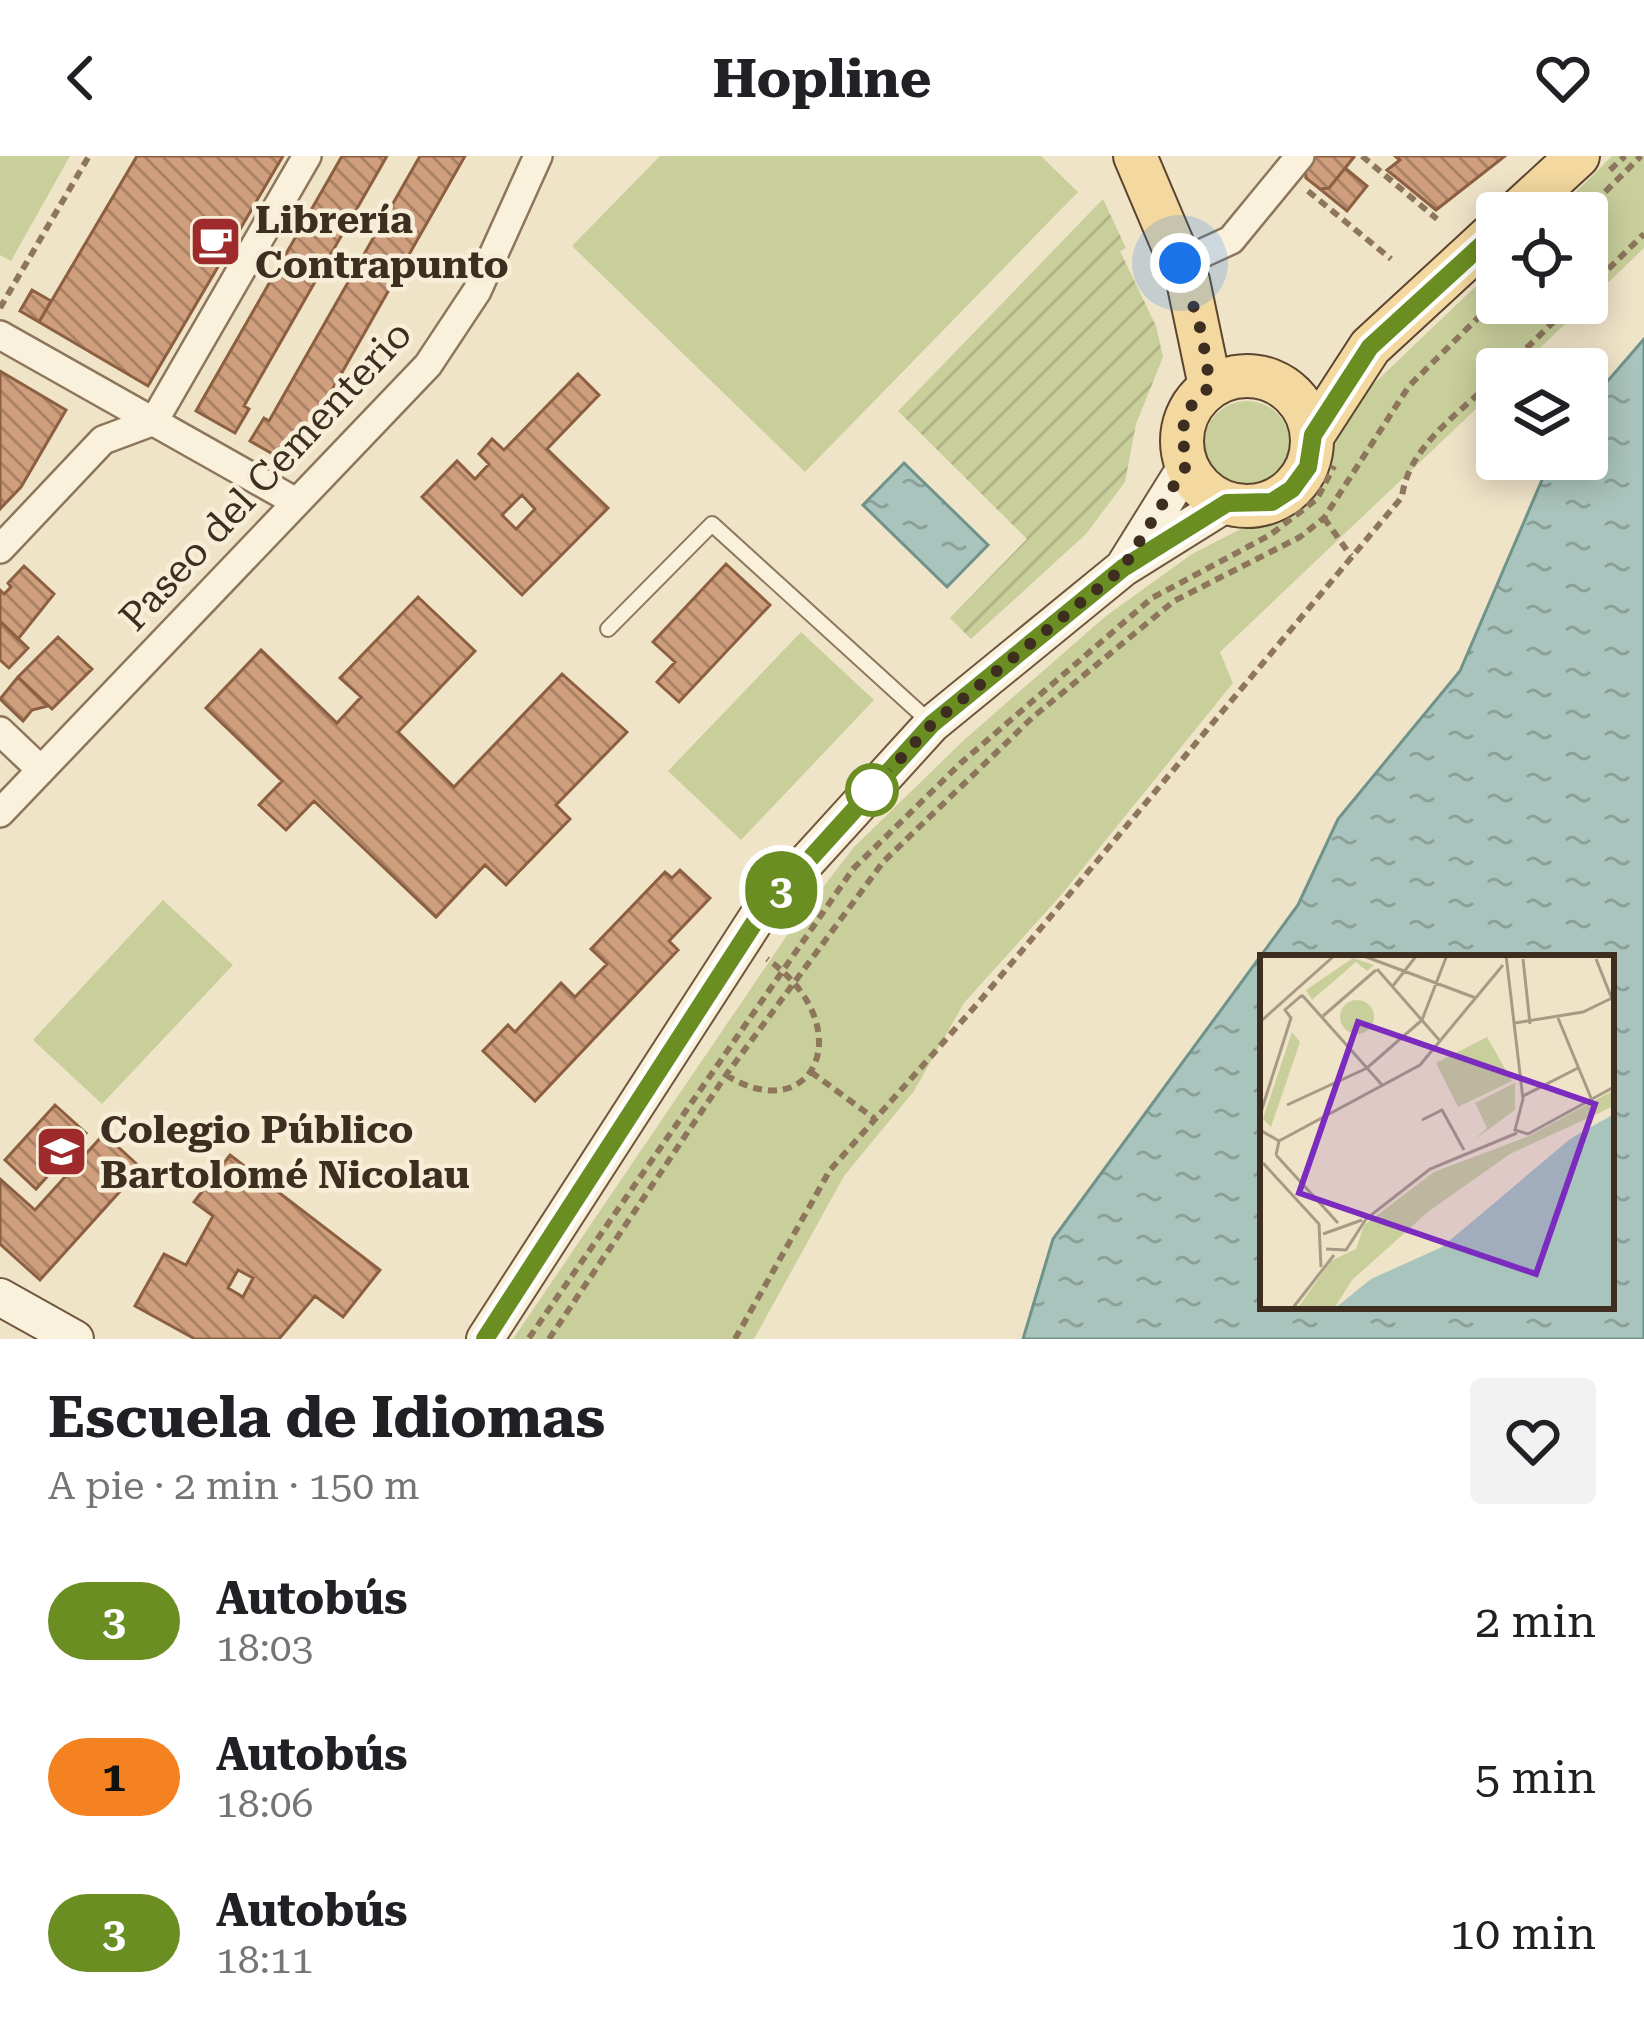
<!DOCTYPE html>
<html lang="es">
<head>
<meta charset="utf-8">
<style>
	body { margin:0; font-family:"Roboto Serif",serif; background:#f2f2f2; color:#202124; height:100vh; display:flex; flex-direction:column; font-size:45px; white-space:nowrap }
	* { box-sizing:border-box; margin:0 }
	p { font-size:39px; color:#757577 }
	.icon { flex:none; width:66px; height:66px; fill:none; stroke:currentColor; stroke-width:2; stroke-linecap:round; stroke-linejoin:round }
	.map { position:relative; height:1183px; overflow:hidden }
	.sheet { display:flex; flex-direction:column; background:#fff; flex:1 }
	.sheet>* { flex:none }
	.badge { padding:0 24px; border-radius:39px; font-size:42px; line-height:78px }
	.controls { position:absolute; left:1476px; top:36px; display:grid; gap:24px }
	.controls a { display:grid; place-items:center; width:132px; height:132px; border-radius:12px; background:#fff; box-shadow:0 6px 30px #0003; font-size:60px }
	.you { position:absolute; width:60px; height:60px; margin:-30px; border:9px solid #fff; border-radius:50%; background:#1a73e8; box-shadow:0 0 0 18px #1a73e833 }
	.map>.badge { position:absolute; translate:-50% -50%; box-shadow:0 0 0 6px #fff }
	.round { display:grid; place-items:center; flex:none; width:126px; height:126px; border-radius:12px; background:#f2f2f2 }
	.head { display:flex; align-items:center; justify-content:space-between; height:204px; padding:0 48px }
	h1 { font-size:57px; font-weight:700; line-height:90px }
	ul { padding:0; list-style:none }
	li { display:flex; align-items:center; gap:36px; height:156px; padding:0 48px }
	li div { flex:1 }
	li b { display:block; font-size:45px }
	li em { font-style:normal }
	li .badge { min-width:132px; font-weight:700; text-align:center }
	header { display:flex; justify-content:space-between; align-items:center; height:156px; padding:0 48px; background:#fff; font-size:54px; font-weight:700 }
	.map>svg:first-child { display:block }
	.green { fill:#c9cf9b }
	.garden { fill:url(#garden-furrows) }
	.water { fill:url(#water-ripples); stroke:#6f938a; stroke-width:3; fill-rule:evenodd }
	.building { fill:url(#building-back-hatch); stroke:#8d5f41; stroke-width:3; fill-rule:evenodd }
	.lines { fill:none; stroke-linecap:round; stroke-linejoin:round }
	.lane-casing { stroke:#8d765c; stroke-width:18 }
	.street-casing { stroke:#8d765c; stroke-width:32 }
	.secondary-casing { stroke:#6f573f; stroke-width:40 }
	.primary-casing { stroke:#5b4430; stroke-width:46 }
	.path { stroke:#8d765c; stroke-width:6; stroke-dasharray:9 6; stroke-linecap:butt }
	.lane { stroke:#faf1dc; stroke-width:14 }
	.street { stroke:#faf1dc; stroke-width:27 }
	.secondary { stroke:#faf1dc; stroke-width:36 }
	.primary { stroke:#f3d9a0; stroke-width:42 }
	.line-casing { stroke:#fff; stroke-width:27 }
	.line { stroke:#6b8e23; stroke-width:18 }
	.walk { stroke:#3d2e20; stroke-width:12; stroke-dasharray:0 21.6 }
	.stop-dot { fill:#fff; stroke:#6b8e23; stroke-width:6 }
	.labels { text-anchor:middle; stroke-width:9; stroke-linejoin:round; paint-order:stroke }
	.poi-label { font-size:39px; font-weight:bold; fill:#3d2e20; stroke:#f7eed8; text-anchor:start }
	.street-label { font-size:39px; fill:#3d2e20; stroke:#f7eed8 }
	.inset-road { fill:none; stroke:#a89b85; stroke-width:3 }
	.view { fill:#7b2cbf; fill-opacity:0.15; stroke:#7b2cbf; stroke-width:6 }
	.inset-edge { fill:none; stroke:#3d2e20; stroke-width:6 }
</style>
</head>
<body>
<header><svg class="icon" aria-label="back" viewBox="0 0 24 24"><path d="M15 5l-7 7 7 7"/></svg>Hopline<svg class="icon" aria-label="heart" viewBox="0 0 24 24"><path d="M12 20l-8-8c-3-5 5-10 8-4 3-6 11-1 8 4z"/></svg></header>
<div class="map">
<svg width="1644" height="1183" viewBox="0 0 1644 1183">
	<defs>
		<pattern id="garden-furrows" width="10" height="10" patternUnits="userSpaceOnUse" patternTransform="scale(3)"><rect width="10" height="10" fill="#c9cf9b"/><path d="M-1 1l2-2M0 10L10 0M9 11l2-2" fill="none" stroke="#aeb285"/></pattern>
		<pattern id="water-ripples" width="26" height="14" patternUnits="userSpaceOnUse" patternTransform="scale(3)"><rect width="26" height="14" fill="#a9c4bc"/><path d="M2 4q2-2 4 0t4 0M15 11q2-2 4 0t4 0" fill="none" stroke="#8ba098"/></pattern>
		<pattern id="building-back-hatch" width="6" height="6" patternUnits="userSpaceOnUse" patternTransform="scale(3)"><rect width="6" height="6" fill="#cf9f7d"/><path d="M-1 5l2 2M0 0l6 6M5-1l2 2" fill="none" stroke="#a98266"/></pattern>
	</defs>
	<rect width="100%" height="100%" fill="#f0e4c8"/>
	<path class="green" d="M0,0h70l-59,105 -11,-6z
		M660,0h381l37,36 -273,280 -233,-226z
		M1612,0h32v92l-57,55v-90h-32z
		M1497,110v37h90l-69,66h-21v20l-277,263 13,31 -171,211 -98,109 -50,88 -70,85 -90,163h-241l281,-414 60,-78 110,-107 142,-124 86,-62 111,-57 32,-65 27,-37z
		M1204 288a43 43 0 1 1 86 0a43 43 0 1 1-86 0Z
		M801,476l73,68 -133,140 -73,-69z
		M163,744l70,65 -131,139 -69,-64z"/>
	<path class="garden" d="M1103,43l23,49 -6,3 36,75 7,31 -27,67 -11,58 -39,52 -115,105 -21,-21 77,-79 -129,-128z"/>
	<path class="water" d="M1644,183v1000h-621l30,-100 245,-334 40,-86 122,-148 91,-212h36v-54zM1611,802v348h-348v-348z
		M904,307l84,82 -41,42 -84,-82z"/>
	<path class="building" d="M137,0h146l-135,230 -109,-64z
		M342,0h45l-143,250 5,3 -14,24 -39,-22z
		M420,0h45l-175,308 -40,-23 14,-23 5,3z
		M1310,0h43l1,1 -25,31 -9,1 -14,-11 -2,-15z
		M1395,0h110l-69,54 -49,-40 13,-10z
		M1345,12l22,18 -20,25 -27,-22 9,-1z
		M32,134l19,11 -12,21 -19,-11z
		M0,215l66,39 -45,77 -21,22z
		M578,218l21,21 -52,54 61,59 -86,87 -100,-98 35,-36 18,18 14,-15 -10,-10 13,-15 12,11zM522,339l13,14 -19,20 -14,-14z
		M726,408l44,41 -91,97 -22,-20 18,-20 -22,-20z
		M24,410l30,28 -36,45 -18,-18v-31l4,4 7,-7 -3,-4z
		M418,441l57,54 -77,81 56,55 108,-113 65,58 -71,73 14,14 -64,66 -21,-20 -49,52 -122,-116 -28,29 -27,-25 23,-24 -76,-73 55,-58 76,73 24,-26 -21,-19z
		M0,465l28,27 -19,20 -9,-8z
		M58,481l34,32 -40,40 -34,-32z
		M18,521l30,29 -16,4 -9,11 -23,-22z
		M680,714l30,28 -41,43 9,9 -143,151 -52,-50 25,-26 7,7 46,-49 14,14 32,-33 -16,-15 74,-77 7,6z
		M55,949l31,28 -50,56 -31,-29z
		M104,978l37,34 -101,112 -40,-36v-65l35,31z
		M230,999l150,115 -37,47 -28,-21 -36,43h-84l-60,-33 29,-52 22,11 27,-49 -19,-14zM238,1114l15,8 -10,19 -15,-9z"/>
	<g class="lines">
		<defs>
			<path id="lane" d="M608,473l104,-105 220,200"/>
			<path id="street" d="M1181,107l50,-23 69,-84
				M0,179l296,167
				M0,393l103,-109 51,-19 153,-265
				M0,575l41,39
				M0,657l428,-448 49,-74 61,-135"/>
			<path id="secondary" d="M1125,409l61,-98
				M0,1141l75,42
				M485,1183l275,-426 172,-189 191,-156 104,-65"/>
			<path id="primary" d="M1135,0l53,125 22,105
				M1516,57l62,-57
				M1182 285a65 65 0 1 1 130 0a65 65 0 1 1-130 0Z
				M1313,279l57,-88 127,-117"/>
		</defs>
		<use href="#lane" class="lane-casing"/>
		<use href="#street" class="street-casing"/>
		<use href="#secondary" class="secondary-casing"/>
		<use href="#primary" class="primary-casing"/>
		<path class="path" d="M1362,0l75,63
			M1610,14l15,-14
			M1308,35l83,68
			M1584,57l57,-57
			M1587,134l57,-56
			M0,152l89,-152
			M1505,213l68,-66
			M1324,362l27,38
			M811,916l64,47
			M726,919c88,55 136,-49 41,-116
			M529,1182l324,-469 109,-107 190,-164 118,-63 47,-36 17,-33
			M549,1183l177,-264 157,-213 150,-145 141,-116 126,-64 24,-19 85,-132 88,-87
			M735,1183l95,-169 149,-168 423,-505c6,-51 60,-86 95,-120"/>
		<use href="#lane" class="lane"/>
		<use href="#street" class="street"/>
		<use href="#secondary" class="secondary"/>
		<use href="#primary" class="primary"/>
	</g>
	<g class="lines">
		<defs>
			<path id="line" d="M485,1183l275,-425 172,-190 191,-156 104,-65 45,-1 20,-13 16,-22 5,-32 57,-88 127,-116"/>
		</defs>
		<use href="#line" class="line-casing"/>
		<use href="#line" class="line"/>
		<path class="walk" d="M872,634l60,-66 191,-156 63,-102 -4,-36 9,-24 19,-20 -8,-52 -22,-71"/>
	</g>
	<defs>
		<symbol id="cafe-square" viewBox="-11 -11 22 22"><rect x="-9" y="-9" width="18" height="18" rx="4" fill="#9e2a2b" stroke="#f7eed8"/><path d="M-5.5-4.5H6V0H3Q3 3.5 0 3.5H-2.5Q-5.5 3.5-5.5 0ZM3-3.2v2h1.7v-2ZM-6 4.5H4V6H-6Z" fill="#fff"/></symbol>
		<symbol id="school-square" viewBox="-11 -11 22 22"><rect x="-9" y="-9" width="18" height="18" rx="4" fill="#9e2a2b" stroke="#f7eed8"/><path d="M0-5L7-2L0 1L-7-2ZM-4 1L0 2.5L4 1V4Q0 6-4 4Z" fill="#fff"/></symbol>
	</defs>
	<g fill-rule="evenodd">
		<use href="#cafe-square" x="186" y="56" width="59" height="59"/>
		<use href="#school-square" x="32" y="966" width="59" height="59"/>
	</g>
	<circle class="stop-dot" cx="872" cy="634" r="24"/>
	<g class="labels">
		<g class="poi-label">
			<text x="255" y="77">Librería<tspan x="255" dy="45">Contrapunto</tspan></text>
			<text x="100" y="987">Colegio Público<tspan x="100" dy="45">Bartolomé Nicolau</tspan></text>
		</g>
		<g class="street-label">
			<text transform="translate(265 319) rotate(-47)" y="14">Paseo del Cementerio</text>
		</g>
	</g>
	<g transform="translate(1260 799)">
		<rect width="354" height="354" fill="#f0e4c8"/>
		<path d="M80 62a17 17 0 1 1 34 0a17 17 0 1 1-34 0ZM227,82l25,44 -54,26 -22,-44zM354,135v16l-104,48 -81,57 -77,69 -18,29h-37l34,-48 25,-12 8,-24 70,-53 95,-36z" fill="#c9cf9b"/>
		<path d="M93,3l21,7 -7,6 -11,-9 -44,38 -6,-10zM32,77l8,10 -29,85 -8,-8zM255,128v27l-41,30 13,-12 -12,-25z" fill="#c9cf9b"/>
		<path d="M354,159v195h-280l37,-30 71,-32 128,-108z" fill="#a9c4bc"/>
		<path class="inset-road" d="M101,0l115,43M246,0l17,144 -8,31 13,4 86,-47M263,4l7,65M336,4l16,40M117,14l64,73M132,32l25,-32M42,40l81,91M63,61l53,-46M298,63l33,80M0,67l75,-67M255,68l68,-11 31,-15M263,141l55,-28M27,150l80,-37 55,-48 25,-65M0,160l31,-97 -6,-8 17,-15M162,165l20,-10 22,40M0,175l19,11 -3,14M19,186l141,-76 83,-100M16,200l62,68M3,208l56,61 2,43M63,279l39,-14M66,294l20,1 20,-31 64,-50 87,-36M32,354l42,-54"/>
		<path class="view" d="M98,67l237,82 -59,170 -237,-81z"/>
		<rect width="354" height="354" class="inset-edge"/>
	</g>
</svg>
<div class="controls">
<a><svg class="icon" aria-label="locate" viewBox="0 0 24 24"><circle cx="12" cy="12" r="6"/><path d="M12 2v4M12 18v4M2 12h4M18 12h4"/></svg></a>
<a><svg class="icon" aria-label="layers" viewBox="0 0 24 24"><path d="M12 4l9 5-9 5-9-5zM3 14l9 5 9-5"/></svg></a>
</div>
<div class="you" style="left:1180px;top:107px"></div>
<b class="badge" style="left:781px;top:734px;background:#6b8e23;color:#fff">3</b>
</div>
<section class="sheet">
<div class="head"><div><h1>Escuela de Idiomas</h1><p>A pie · 2 min · 150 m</p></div><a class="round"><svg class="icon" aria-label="heart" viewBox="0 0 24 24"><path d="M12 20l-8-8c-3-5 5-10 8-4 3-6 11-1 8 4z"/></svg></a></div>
<ul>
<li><span class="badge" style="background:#6b8e23;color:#fff">3</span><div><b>Autobús</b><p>18:03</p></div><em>2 min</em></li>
<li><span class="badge" style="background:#f58220;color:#111">1</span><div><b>Autobús</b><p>18:06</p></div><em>5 min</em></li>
<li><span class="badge" style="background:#6b8e23;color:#fff">3</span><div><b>Autobús</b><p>18:11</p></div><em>10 min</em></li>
</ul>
</section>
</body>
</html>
